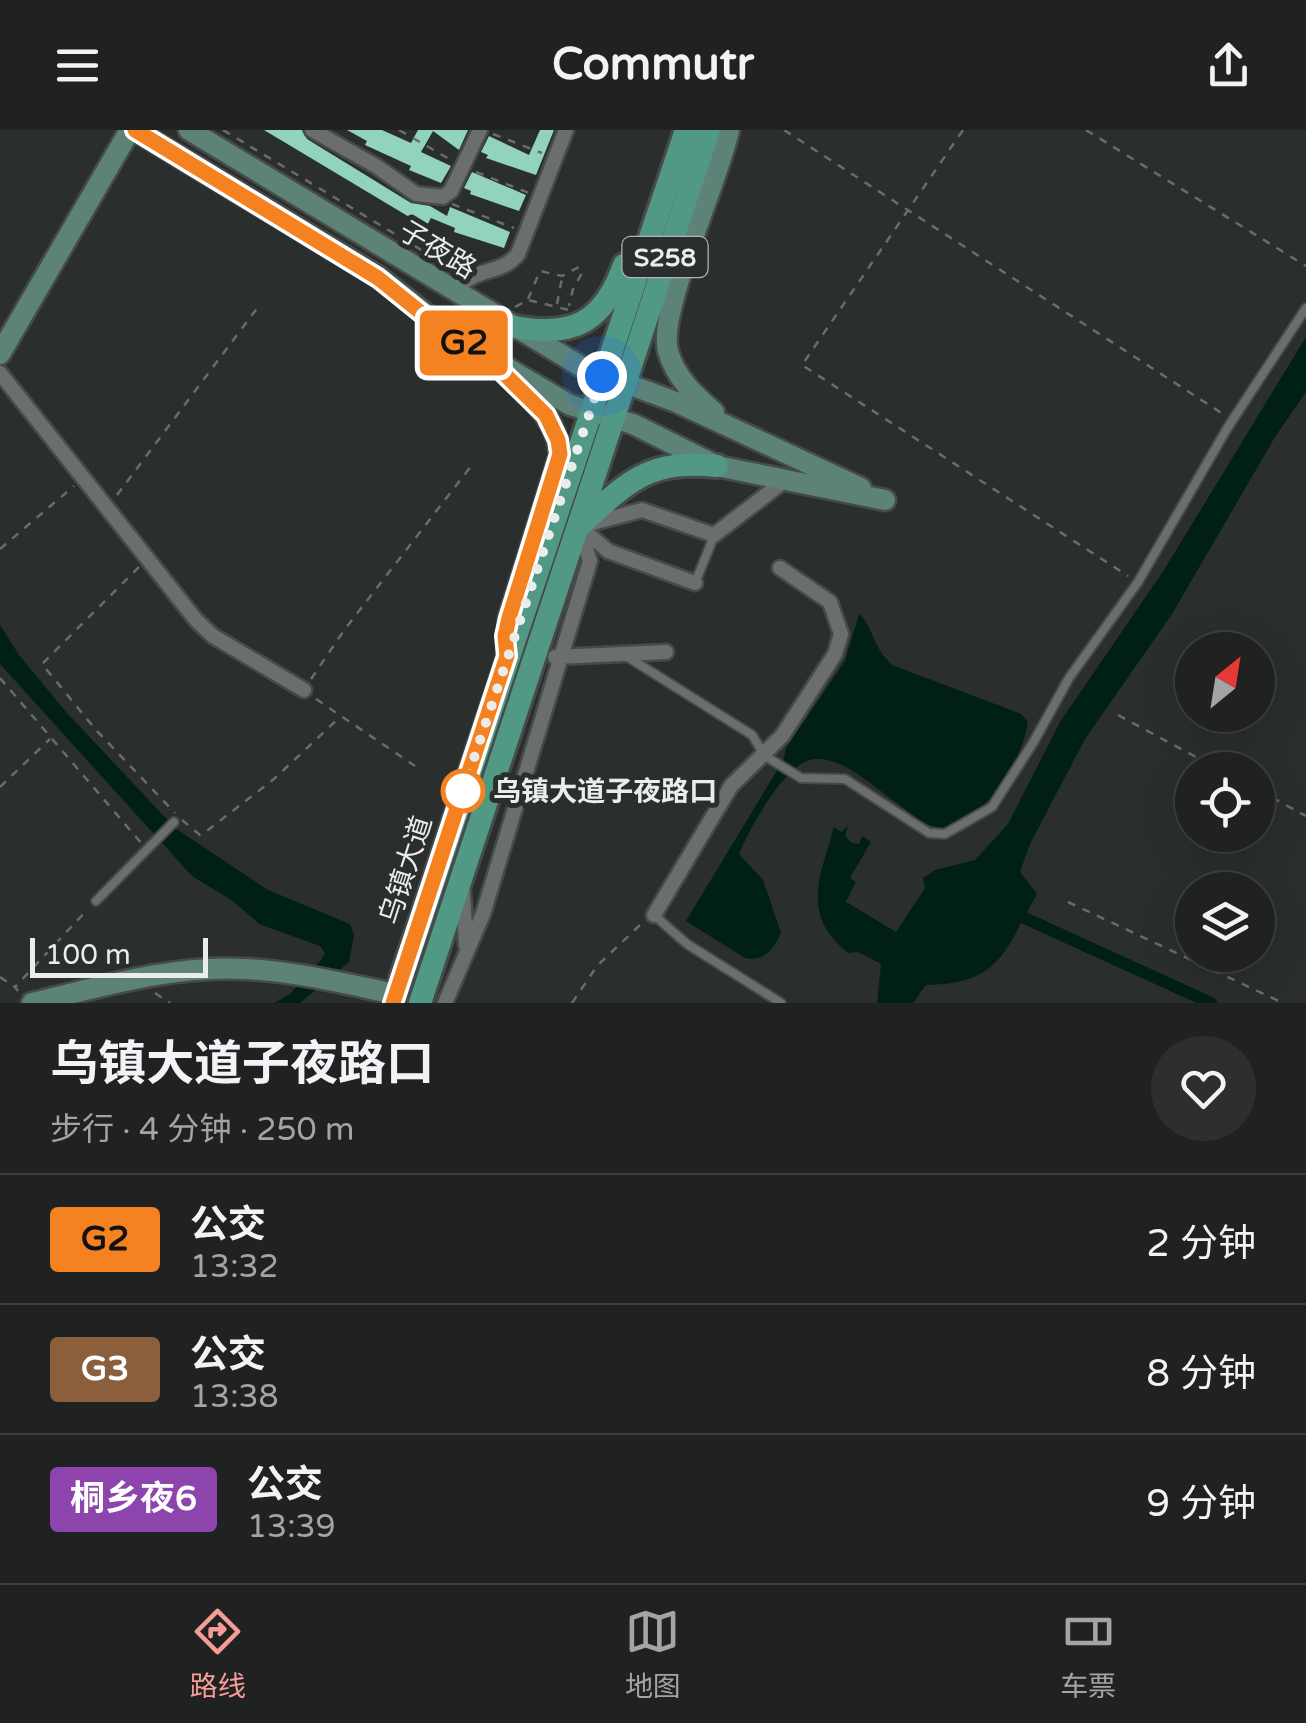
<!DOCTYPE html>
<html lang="zh">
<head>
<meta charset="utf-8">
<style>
	body { margin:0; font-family:"Varela Round","Noto Sans SC",sans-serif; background:#2d2f2e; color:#f1f3f6; height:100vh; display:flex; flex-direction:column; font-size:38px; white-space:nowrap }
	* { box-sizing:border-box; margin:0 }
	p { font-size:32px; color:#a2a4a5 }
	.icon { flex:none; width:55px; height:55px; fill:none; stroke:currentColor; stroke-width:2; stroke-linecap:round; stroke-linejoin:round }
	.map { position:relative; height:873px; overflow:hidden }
	.side { display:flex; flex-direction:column; background:#202221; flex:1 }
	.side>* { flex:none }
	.badge { padding:0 20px; border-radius:8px; font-size:35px; line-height:65px }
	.needle { width:65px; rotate:30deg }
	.controls { position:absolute; left:1175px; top:502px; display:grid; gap:20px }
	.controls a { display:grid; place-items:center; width:100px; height:100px; border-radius:50%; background:#202221; box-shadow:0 10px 40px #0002,0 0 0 2px #3d3f3f; font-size:50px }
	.scale { position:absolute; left:30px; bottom:25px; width:178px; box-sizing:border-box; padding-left:10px; border:5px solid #ebedec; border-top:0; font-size:28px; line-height:35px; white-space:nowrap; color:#ebedec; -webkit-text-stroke:8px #2a2e2c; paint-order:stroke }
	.you { position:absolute; width:50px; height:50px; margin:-25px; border:8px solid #fff; border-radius:50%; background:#1a73e8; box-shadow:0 0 0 15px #1a73e833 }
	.map>.badge { position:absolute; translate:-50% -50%; box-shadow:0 0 0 5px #fff }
	.round { display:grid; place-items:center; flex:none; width:105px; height:105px; border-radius:52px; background:#2d2f2e }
	.summary { display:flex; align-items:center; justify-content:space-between; height:170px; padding:0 50px }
	h1 { font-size:48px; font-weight:700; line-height:75px }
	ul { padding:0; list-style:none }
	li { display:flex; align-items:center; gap:30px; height:130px; padding:0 50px; border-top:2px solid #3d3f3f }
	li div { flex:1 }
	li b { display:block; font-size:38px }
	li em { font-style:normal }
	li .badge { min-width:110px; font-weight:700; text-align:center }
	header { display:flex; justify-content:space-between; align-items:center; height:130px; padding:0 50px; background:#202221; font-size:45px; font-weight:700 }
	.dock { display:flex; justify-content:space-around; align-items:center; height:140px; border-top:2px solid #3d3f3f; background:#202221; font-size:28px; color:#a2a4a5 }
	.dock a { display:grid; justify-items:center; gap:5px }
	.dock .selected { color:#f59b98 }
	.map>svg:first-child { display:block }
	.water { fill:#001f17 }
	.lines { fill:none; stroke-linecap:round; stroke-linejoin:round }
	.canal { stroke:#001f17; stroke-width:12 }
	.building { fill:#92d3bd }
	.lane-casing { stroke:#464a49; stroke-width:12 }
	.street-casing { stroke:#464a49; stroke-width:19 }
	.secondary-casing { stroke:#464a49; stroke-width:25 }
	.primary-casing { stroke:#464a49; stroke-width:28 }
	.path { stroke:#696c6a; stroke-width:2.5; stroke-dasharray:8 8; stroke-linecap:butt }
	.lane { stroke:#6a6e6d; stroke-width:8 }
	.street { stroke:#6a6e6d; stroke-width:14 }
	.secondary { stroke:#5d8379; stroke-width:20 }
	.primary { stroke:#519885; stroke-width:22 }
	.line-casing { stroke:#fff; stroke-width:22 }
	.line { stroke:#f58220; stroke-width:15 }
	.walk { stroke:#ebedec; stroke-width:10; stroke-dasharray:0 18 }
	.stop-dot { fill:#fff; stroke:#f58220; stroke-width:5 }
	.labels { text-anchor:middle; stroke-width:10; stroke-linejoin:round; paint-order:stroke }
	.shield { fill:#2a2e2c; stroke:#b1b4b2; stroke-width:2.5 }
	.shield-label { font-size:25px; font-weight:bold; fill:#ebedec }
	.street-label { font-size:28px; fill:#ebedec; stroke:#2a2e2c }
	.stop-label { font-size:28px; font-weight:bold; fill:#ebedec; stroke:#2a2e2c; text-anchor:start }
</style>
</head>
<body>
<header><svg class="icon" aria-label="menu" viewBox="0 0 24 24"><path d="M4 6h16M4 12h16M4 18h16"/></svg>Commutr<svg class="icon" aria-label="share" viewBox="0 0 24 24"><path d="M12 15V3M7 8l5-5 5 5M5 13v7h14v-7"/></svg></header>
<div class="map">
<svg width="1306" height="873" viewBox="0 0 1306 873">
	<rect width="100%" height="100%" fill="#2a2e2c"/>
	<path class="water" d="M1306,207v55l-31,45 -103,177 -87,125 -55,105 -10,28 17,22c-34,59 -36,89 -111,91l-13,18h-36l4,-39 -23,-12 -10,1c-48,-40 -28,-75 -14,-126l7,5 7,-6 -3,10 7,7 7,1 3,-8 9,6 -21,36 6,4 -10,20 50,30 29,-44 -2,-10 12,-8 40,-10 33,-36 52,-102 104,-152z
		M859,484c15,13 12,31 33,51l129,49 7,8c-5,30 -24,67 -48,86 -10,8 -25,14 -36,20 -23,-2 -30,-13 -47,-25 -22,-15 -53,-46 -82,-44 -29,1 -66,71 -76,95l24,26 18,53c-7,16 -17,29 -36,25l-59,-37 98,-162 2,-11 59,-87z
		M0,495l19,30 48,58 108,115 93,62 82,34 4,11 -5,27 -49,41h-26l16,-9 32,-35 3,-6 -5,-7 -61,-22 -26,-23 -41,-25 -192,-212z"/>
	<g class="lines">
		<path class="canal" d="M1009,781l202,92"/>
	</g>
	<path class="building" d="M264,0h38l5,9 104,64 19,3 17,10 3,-9 60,25 -6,16 -50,-16 1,-4 -24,-10 -5,9z
		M347,0h35l29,13 7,-13h50l-9,20 -26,-19 -12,21 30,14 -10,17 -32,-13 2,-4 -46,-21 2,-4z
		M540,0h14l-18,45 -50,-17 2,-3 -7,-3 8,-16 40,19z
		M472,42l54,23 -7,16 -49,-17 1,-3 -7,-3z"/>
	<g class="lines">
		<defs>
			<path id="lane" d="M695,453l19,-47
				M626,526l126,79 13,21 36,22 44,1 84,54 16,1 47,-27 41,-64 36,-65 69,-96 90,-155 78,-119
				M96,771l78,-79
				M654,785l33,29 94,59"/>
			<path id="street" d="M312,0l64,36 40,28 27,3 8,-6 29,-61
				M455,161c20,-25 45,-15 63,-37l48,-124
				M0,243l196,247 17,16 91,54
				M585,395l57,-15 72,25 69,-53
				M580,397l28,24 87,32
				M555,527l111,-5
				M463,762l3,53
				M654,785l77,-129 51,-50 53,-82 6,-20 -11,-32 -50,-34
				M445,873l38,-89 107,-353 -11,-35"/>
			<path id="secondary" d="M135,0l244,147 79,62 112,66 63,19 84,42 168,34
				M189,0l393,237 94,35 185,86
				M0,224l130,-224
				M714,282c-20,-17 -39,-35 -46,-61 -11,-39 51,-171 61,-221
				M507,523l2,-35 51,-163c-3,-33 -23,-52 -46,-74
				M32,873c68,-16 141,-38 212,-34 51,2 102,15 152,25"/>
			<path id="primary" d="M515,197c60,11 89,-6 109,-62
				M582,394c47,-44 68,-65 135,-58
				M393,873l293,-873
				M420,873l289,-873"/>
		</defs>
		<use href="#lane" class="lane-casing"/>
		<use href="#street" class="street-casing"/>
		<use href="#secondary" class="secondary-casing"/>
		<use href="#primary" class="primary-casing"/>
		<path class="path" d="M223,0l200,121
			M399,0l52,30
			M784,0l439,284
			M963,0l-161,235 326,211
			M1086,0l220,136
			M493,4l49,19
			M476,42l53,21
			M452,74l62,24
			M528,169l12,-28 22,5 17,-9 3,6 -9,16 -4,17
			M557,174l5,-26
			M515,177l13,-7 41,10
			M117,365l144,-192
			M0,419l74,-63
			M139,437l-97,97 54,66 79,83
			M0,548l142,166
			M311,549l34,-50 127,-164
			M316,569l99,67
			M1118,585l102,55
			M0,657l50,-48
			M1258,660l48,26
			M182,690l18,15 8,-5 66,-51 66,-62
			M1068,772l215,101
			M0,847l15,10
			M18,861l-3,-4 73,-78
			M155,863l15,10
			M572,873l25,-37 46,-44"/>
		<use href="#lane" class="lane"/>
		<use href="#street" class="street"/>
		<use href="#secondary" class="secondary"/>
		<use href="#primary" class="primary"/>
	</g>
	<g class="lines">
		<defs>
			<path id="line" d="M135,0l243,148 57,46 51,32 60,59 12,25 2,14 -51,164 -4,18 2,20 -114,347"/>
		</defs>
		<use href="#line" class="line-casing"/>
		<use href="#line" class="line"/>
		<path class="walk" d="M463,661l139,-415"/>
	</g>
	<circle class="stop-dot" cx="463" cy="661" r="20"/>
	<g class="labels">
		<rect class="shield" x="622.5" y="107" width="85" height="40" rx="8"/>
		<g class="shield-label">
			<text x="665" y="136">S258</text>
		</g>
		<g class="street-label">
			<text transform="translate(438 119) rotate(31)" y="10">子夜路</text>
			<text transform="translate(405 740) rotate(-72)" y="10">乌镇大道</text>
		</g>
		<g class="stop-label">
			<text x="493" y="671">乌镇大道子夜路口</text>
		</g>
	</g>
</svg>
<div class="controls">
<a><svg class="needle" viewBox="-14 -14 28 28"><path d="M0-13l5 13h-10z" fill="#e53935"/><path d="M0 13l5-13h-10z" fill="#a2a4a5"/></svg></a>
<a><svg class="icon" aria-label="locate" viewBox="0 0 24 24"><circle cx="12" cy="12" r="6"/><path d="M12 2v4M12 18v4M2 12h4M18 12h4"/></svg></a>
<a><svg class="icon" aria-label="layers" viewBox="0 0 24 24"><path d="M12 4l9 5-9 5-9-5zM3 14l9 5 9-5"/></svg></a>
</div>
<div class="scale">100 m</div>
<div class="you" style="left:602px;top:246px"></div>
<b class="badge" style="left:464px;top:213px;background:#f58220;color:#111">G2</b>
</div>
<section class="side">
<div class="summary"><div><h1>乌镇大道子夜路口</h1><p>步行 · 4 分钟 · 250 m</p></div><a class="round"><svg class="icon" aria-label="heart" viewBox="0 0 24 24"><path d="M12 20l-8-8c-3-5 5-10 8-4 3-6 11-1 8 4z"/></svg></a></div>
<ul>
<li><span class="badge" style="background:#f58220;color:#111">G2</span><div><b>公交</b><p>13:32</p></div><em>2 分钟</em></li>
<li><span class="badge" style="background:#8b5e3c;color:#fff">G3</span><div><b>公交</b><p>13:38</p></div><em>8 分钟</em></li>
<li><span class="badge" style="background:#8e44ad;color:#fff">桐乡夜6</span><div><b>公交</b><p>13:39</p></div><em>9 分钟</em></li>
</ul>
</section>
<nav class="dock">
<a class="selected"><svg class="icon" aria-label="directions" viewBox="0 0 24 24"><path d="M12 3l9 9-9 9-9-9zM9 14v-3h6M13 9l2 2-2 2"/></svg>路线</a>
<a><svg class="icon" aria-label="map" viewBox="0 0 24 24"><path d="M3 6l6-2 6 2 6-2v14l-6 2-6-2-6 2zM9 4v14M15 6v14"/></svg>地图</a>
<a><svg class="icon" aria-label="tickets" viewBox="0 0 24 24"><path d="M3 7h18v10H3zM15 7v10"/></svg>车票</a>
</nav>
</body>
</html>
